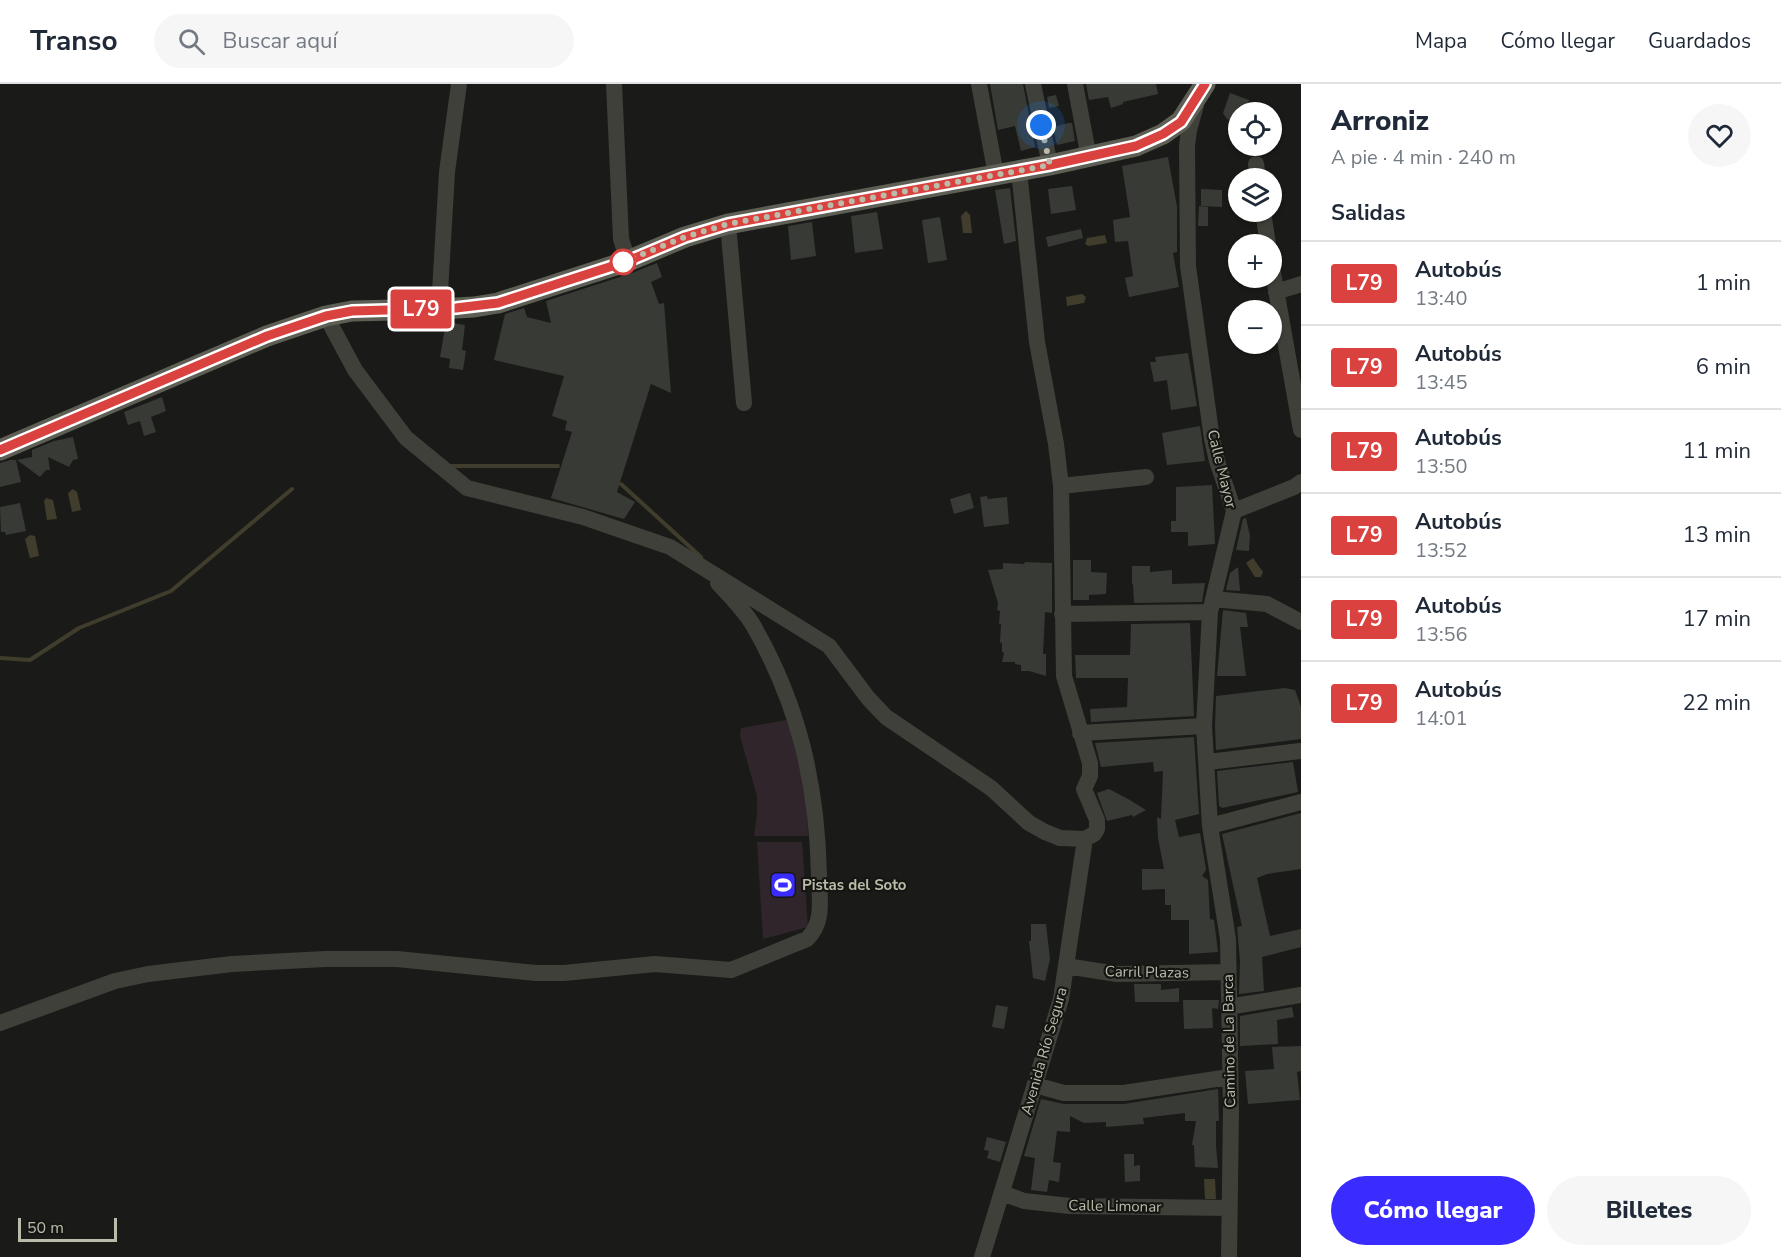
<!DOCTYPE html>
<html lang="es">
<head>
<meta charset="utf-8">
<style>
	body { margin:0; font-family:"Nunito Sans",sans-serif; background:#f6f6f7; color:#1f2937; height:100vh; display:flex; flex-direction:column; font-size:22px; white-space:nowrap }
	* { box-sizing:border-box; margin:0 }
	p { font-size:20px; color:#747a83 }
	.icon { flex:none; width:33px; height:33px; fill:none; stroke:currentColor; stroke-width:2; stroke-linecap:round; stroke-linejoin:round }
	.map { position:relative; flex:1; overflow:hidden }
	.sheet { display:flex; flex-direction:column; background:#fff; width:480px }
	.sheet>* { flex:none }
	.badge { padding:0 12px; border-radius:4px; font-size:21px; line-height:39px }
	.tools { position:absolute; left:1228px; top:18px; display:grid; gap:12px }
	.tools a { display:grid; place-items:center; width:54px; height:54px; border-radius:50%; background:#fff; box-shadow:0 2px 4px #0004; font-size:30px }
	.scale { position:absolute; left:18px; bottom:15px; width:99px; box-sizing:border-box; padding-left:6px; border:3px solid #babca9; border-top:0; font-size:16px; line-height:21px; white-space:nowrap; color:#babca9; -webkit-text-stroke:4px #151613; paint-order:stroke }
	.you { position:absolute; width:30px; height:30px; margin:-15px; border:4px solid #fff; border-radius:50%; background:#1a73e8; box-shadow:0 0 0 9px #1a73e833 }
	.map>.badge { position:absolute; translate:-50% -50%; box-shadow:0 0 0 3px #fff }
	h2 { padding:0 30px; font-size:22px; line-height:54px }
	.round { display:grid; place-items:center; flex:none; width:63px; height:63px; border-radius:32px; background:#f6f6f7 }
	.headline { display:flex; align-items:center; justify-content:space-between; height:102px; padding:0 30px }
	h1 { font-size:28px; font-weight:800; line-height:45px }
	.button { display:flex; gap:12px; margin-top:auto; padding:12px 30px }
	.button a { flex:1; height:69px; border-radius:36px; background:#3a2cff; color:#fff; font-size:24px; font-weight:800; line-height:69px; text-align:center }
	.button a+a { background:#f6f6f7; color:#1f2937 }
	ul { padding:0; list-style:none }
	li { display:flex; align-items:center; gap:18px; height:84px; padding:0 30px; border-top:2px solid #e0e1e3 }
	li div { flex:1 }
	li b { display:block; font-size:22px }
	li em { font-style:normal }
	li .badge { min-width:66px; font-weight:700; text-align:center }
	header { display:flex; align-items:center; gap:36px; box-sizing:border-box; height:84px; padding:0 30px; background:#fff; border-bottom:2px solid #e0e1e3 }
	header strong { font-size:28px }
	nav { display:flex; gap:33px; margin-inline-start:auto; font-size:21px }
	.search { width:420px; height:54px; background:#f6f6f7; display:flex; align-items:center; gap:15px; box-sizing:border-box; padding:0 21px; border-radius:33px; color:#747a83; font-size:22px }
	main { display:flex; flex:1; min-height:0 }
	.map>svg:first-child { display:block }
	.green { fill:#30252a }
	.water { fill:#403d2c }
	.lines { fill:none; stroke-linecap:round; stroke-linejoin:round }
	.stream { stroke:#403d2c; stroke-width:4 }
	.building { fill:#383a35 }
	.minor { stroke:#3e4039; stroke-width:16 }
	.major { stroke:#5d5f54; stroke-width:21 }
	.line-casing { stroke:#fff; stroke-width:14 }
	.line { stroke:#da4240; stroke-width:9 }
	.walk { stroke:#babca9; stroke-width:6; stroke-dasharray:0 10.8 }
	.stop-dot { fill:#fff; stroke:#da4240; stroke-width:3 }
	.labels { text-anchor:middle; stroke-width:4.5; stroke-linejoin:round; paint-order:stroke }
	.street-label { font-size:15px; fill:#babca9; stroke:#151613 }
	.poi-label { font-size:15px; font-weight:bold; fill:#babca9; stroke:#151613; text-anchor:start }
</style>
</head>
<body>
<header>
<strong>Transo</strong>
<div class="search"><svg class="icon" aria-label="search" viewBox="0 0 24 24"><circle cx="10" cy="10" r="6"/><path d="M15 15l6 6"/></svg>Buscar aquí</div>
<nav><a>Mapa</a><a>Cómo llegar</a><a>Guardados</a></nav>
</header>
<main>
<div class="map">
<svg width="1301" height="1173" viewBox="0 0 1301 1173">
	<rect width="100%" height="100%" fill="#1a1b18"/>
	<path class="green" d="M787,636c12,39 21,75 21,116h-54l3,-23v-17l-17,-60 1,-8z
		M757,758h45l6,85 -45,12z"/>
	<path class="water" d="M966,127l4,4 2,18h-9l-2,-17z
		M1105,151l2,8 -19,3 -3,-2 2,-6z
		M1082,210l4,3 -2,6 -17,3 -1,-9z
		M73,405l4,3 4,18 -9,2 -4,-19z
		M46,414l7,2 4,19 -10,1 -3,-19z
		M30,451l5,1 4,20 -9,2 -5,-19z
		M1253,474l10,14 -2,5h-6l-9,-14z
		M1204,1095h11l1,20h-11z"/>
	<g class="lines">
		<path class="stream" d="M452,382h106
			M621,400l80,73
			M0,574l30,2 49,-32 92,-37 121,-102"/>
	</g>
	<path class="building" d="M990,0h33l12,63 -14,4 -6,-25 -17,4z
		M1086,0h70l2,10 -35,8v2l-12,4 -3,-11 -19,3z
		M1230,9l19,7 -4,12h-6v11l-12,-4 -4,-6z
		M1056,11l3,11 -10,2 -2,-11z
		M1068,39h4l3,18 -18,4 -4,-18z
		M1168,73l9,50v45l-4,1 6,34 -50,10 -4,-19 8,-2 -5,-35 -13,1 -2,-22 17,-3 -8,-51z
		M1072,102l4,24 -25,4 -3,-25z
		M1010,104l6,53 -12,3 -9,-54z
		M1201,105l21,1v17l-21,-1z
		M1199,122l9,1v19h-10z
		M877,128l6,37 -28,4 -4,-37z
		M940,133l7,43 -19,3 -6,-43z
		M812,138l4,34 -25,4 -3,-34z
		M1081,145l2,9 -35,9 -2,-10z
		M657,179l5,14 -11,5 8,22 5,-1 7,90 -20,-9 -34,108 18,10 -11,17 -73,-21 21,-66 -7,-2 2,-9 -15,-5 12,-40 -70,-16 11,-46 19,-6 3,9 24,6 -5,-22 86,-28z
		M446,238l19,3 -3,25 4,1 -3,19 -14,-2 1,-9 -10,-2z
		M1188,269l9,53 -26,4 -4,-30 -13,2 -4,-20h6l-1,-5z
		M162,313l4,14 -15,6 5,15 -12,4 -4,-15 -12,4 -4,-13z
		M1200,342l5,35 -38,4 -5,-32z
		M73,353l5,22 -5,1 -4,7 -21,-10 2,13h-4l-6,7 -23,-17 15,-3v-7l22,-9z
		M10,376h6l5,22 -21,5v-24z
		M1212,401l3,59 -27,2v-14h-17v-11h5v-34z
		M970,409l4,15 -20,6 -4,-15z
		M987,412l1,3 19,-2 2,27 -25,3 -4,-30z
		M20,419l6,28 -20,4 -1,-3h-4l-1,-25z
		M1246,434l4,18 -1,15 -13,-1 7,-31z
		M1073,476h18v12l16,1 -1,21 -17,1v5h-16z
		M1025,478l27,1v50l-7,-1 -2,42h3v22l-17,-5h-8v-6l-6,-1v-2h-13l2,-9 -2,-1v-9l-2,-1 1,-18h-2l1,-13 -3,-1 1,-7 -10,-33 15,-1v-6l21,1z
		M1132,482h18v6l22,-2v14l33,-1 -3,19 -68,1 -1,-19h-1z
		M1238,483l2,24 -14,-1 4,-17z
		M1223,526l23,3 2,14h-8l6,49h-29z
		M1190,539l4,93 -103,6 -1,-13 37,-2 1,-29h-52l-1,-23h55l1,-31z
		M1285,604l10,2 6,17v32l-85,11 -1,-24 1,-30z
		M1194,653l5,77 -24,6 4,17 21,-4 6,37 -4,6 6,4 2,39 4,1 4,32 -29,2v-34h-18v-15h-6v-16l-23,1v-21h22l-6,-31 -1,-21 4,2 2,-48 -9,1 -1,-10 -52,5 -6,-24z
		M1293,678l5,30 -76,16 -3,-2 -2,-35z
		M1109,705l19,10 18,11 -13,7 -1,-2 -25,6 -10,-28z
		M1301,729v56l-34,5 -10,4 13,58 31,-7v18l-39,10 2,34 -25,3 1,-33 -3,-34 5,-1 -20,-92z
		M1031,840h15l4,35 -5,22 -12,-3 -4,-37h2z
		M1134,900h27v6l18,-2v14h-44z
		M1183,916h36l-1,9 -6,-1 1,20 -29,1z
		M996,921l12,2 -4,22 -12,-2z
		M1292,923l2,10 -17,3 1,24 -38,2v-30z
		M1301,962v25l-4,1 3,28 -52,4 -3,-33 29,-2 -2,-22z
		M1218,1005l1,32h-3v25l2,22 -23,-1 -1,-22h-2l4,-24h-11v-8l-42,5 1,6 -38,3v-5l-22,1 -14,-7v16l-13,-1 -4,31 8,1 -2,19 -10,-2 -2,12 -16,-2 4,-32 -11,-2 17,-57 23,5h60z
		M987,1053l19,5 -6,20 -13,-4 2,-7 -5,-1z
		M1124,1070h10v12l6,-1v16l-15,1z"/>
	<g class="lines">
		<path class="minor" d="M614,0l7,155 7,22
			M979,0l17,91
			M1033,0l17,81
			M1075,0l14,74
			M1196,21l-7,25 -2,16 1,120 24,173 5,22 17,50 -24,101 -6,114 6,100 18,113 3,172 -2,146
			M1256,80l2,14
			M1263,128l5,32
			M728,140l16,179
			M1272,183l29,163
			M1276,208l25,-8
			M439,225l8,-137 12,-88
			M326,232l29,54 51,68 61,50 116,29 87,30 159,99 39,52 18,19 105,71 38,35 16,9 15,6 25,1 9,-5 3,-5v-9l-13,-31 6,-13v-13l-26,-87 -3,-190 -5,-42 -19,-102 -18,-171
			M1061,402l85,-9
			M1234,427l60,-24 7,-5
			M1213,515l54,5 34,18
			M1062,530l148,-2
			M1080,649l124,-7
			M1208,678l92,-11
			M1210,742l91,-24
			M1066,882l51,8 111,-2
			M1228,923l73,-12
			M0,939l115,-42 33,-7 84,-10 93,-5h72l139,14h28l91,-9 76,6 76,-31c18,-17 12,-41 12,-64 -2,-91 -20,-170 -66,-250 -9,-15 -23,-29 -35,-42
			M1035,1001l29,8h60l105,-16
			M1002,1109l22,8 46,5 160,2
			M982,1173l79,-258 24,-160"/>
		<path class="major" d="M0,366l267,-114 59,-20 26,-5 87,-2 35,-2 24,-4 130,-42 57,-24 43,-13 322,-59 86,-19 27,-12 18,-13 24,-37"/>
	</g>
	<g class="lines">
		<defs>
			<path id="line" d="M0,366l267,-114 59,-20 26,-5 104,-3 42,-5 130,-42 57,-24 43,-13 322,-59 86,-19 27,-12 18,-12 24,-38"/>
		</defs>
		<use href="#line" class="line-casing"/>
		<use href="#line" class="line"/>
		<path class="walk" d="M623,178l62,-25 43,-13 322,-59 -9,-40"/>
	</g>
	<defs>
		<symbol id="stadium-square" viewBox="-11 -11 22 22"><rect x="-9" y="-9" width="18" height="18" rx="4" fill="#3a2cff" stroke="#151613"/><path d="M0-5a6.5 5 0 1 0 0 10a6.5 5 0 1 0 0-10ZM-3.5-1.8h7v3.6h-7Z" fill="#fff"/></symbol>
	</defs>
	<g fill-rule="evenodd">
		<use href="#stadium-square" x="768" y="786" width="30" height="30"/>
	</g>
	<circle class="stop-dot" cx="623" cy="178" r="12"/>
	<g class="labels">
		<g class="street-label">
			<text transform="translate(1222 385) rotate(76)" y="5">Calle Mayor</text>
			<text transform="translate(1147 888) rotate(1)" y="5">Carril Plazas</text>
			<text transform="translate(1229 957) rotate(-91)" y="5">Camino de La Barca</text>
			<text transform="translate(1044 967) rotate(-74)" y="5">Avenida Río Segura</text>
			<text transform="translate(1115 1122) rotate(1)" y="5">Calle Limonar</text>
		</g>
		<g class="poi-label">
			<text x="802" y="806">Pistas del Soto</text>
		</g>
	</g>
</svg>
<div class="tools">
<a><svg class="icon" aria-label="locate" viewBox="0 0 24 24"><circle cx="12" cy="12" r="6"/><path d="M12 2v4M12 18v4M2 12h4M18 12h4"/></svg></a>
<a><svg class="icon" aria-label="layers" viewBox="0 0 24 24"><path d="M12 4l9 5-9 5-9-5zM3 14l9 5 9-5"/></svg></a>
<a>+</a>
<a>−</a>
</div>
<div class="scale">50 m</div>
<div class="you" style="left:1041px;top:41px"></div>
<b class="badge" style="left:421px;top:225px;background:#da4240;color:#fff">L79</b>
</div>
<section class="sheet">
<div class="headline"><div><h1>Arroniz</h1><p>A pie · 4 min · 240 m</p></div><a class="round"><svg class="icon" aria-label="heart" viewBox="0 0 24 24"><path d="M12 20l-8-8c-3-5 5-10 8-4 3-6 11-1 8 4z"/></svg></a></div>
<h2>Salidas</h2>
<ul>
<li><span class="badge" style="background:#da4240;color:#fff">L79</span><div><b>Autobús</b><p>13:40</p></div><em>1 min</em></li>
<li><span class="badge" style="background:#da4240;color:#fff">L79</span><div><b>Autobús</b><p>13:45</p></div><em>6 min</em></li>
<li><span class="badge" style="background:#da4240;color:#fff">L79</span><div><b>Autobús</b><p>13:50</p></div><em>11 min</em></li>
<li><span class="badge" style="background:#da4240;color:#fff">L79</span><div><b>Autobús</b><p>13:52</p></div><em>13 min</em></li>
<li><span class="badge" style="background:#da4240;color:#fff">L79</span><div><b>Autobús</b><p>13:56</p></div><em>17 min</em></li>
<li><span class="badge" style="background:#da4240;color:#fff">L79</span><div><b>Autobús</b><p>14:01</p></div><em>22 min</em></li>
</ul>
<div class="button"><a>Cómo llegar</a><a>Billetes</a></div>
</section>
</main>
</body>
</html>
